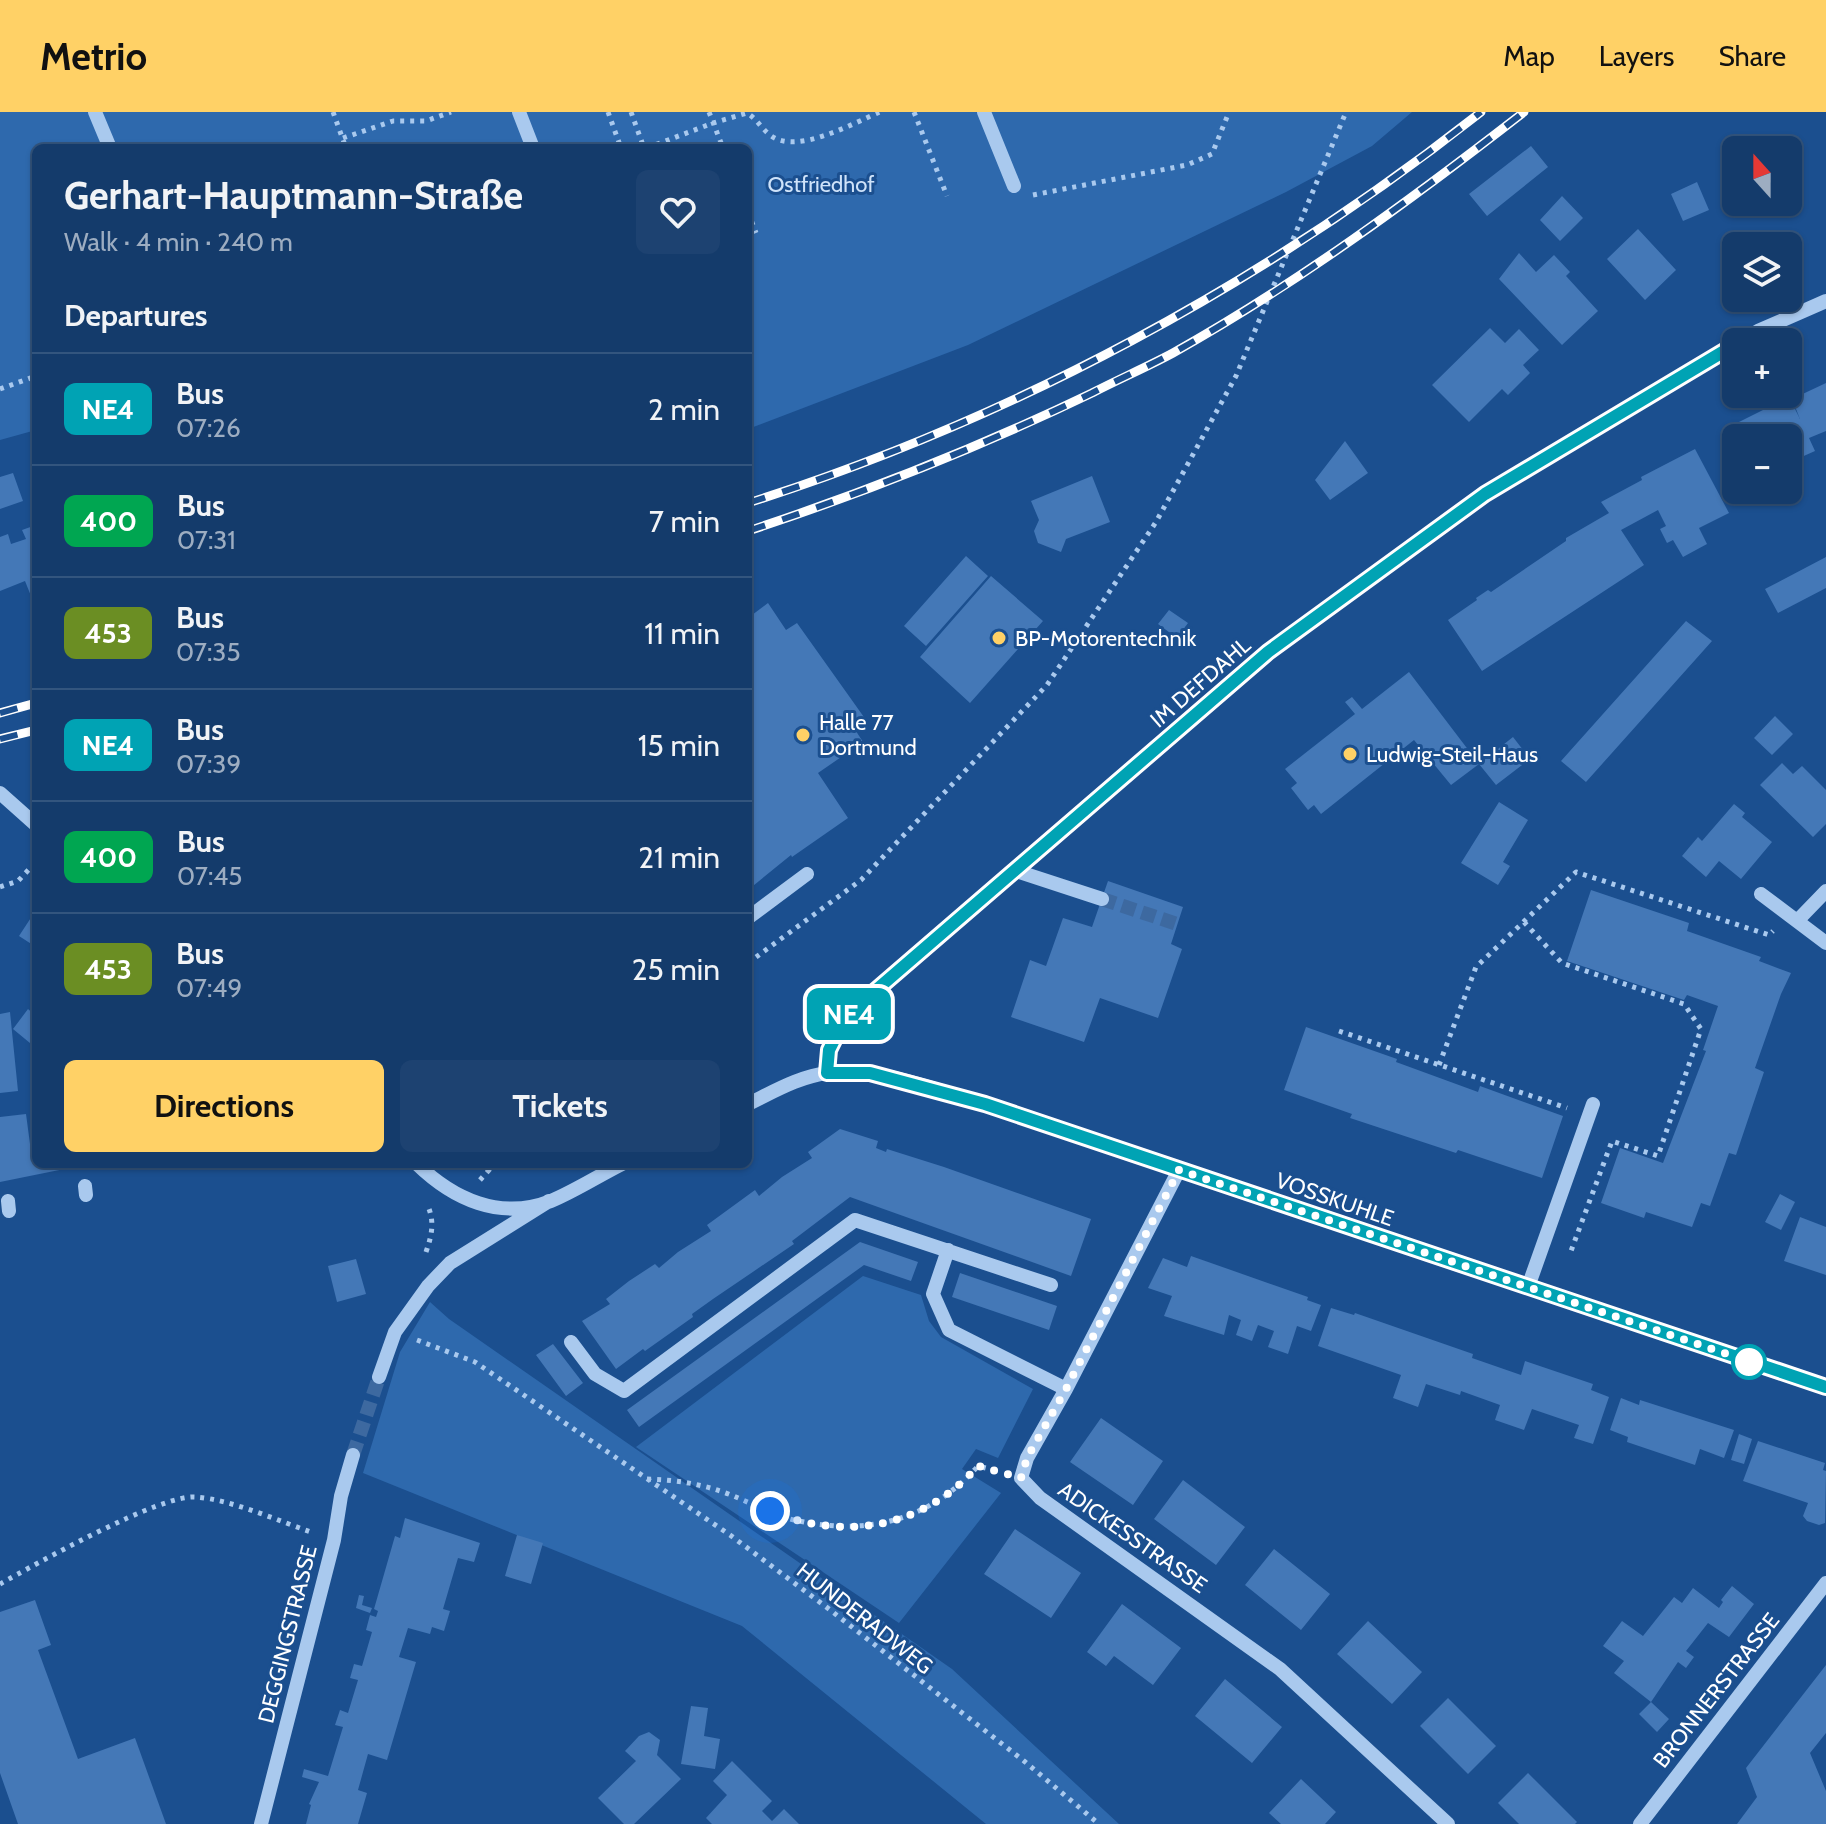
<!DOCTYPE html>
<html lang="en">
<head>
<meta charset="utf-8">
<style>
	body { margin:0; font-family:Cabin,sans-serif; background:#1d4271; color:#f1f3f6; height:100vh; display:flex; flex-direction:column; font-size:30px; white-space:nowrap }
	* { box-sizing:border-box; margin:0 }
	p { font-size:26px; color:#9dadc1 }
	.icon { flex:none; width:44px; height:44px; fill:none; stroke:currentColor; stroke-width:2; stroke-linecap:round; stroke-linejoin:round }
	.map { position:relative; flex:1; overflow:hidden }
	.sheet { position:absolute; left:32px; top:32px; width:720px; height:1024px; display:flex; flex-direction:column; background:#143b6b; border-radius:12px; box-shadow:0 2px 6px #0004,0 0 0 2px #33557e }
	.sheet>* { flex:none }
	.badge { padding:0 16px; border-radius:12px; font-size:28px; line-height:52px }
	.needle { width:52px; rotate:339deg }
	.buttons { position:absolute; left:1722px; top:24px; display:grid; gap:16px }
	.buttons a { display:grid; place-items:center; width:80px; height:80px; border-radius:12px; background:#143b6b; box-shadow:0 2px 6px #0004,0 0 0 2px #33557e; font-size:40px }
	.you { position:absolute; width:40px; height:40px; margin:-20px; border:6px solid #fff; border-radius:50%; background:#1a73e8; box-shadow:0 0 0 12px #1a73e833 }
	.map>.badge { position:absolute; translate:-50% -50%; box-shadow:0 0 0 4px #fff }
	h2 { padding:0 32px; font-size:30px; line-height:72px }
	.round { display:grid; place-items:center; flex:none; width:84px; height:84px; border-radius:12px; background:#1d4271 }
	.summary { display:flex; align-items:center; justify-content:space-between; height:136px; padding:0 32px }
	h1 { font-size:38px; font-weight:800; line-height:60px }
	.primary-button { display:flex; gap:16px; margin-top:auto; padding:16px 32px }
	.primary-button a { flex:1; height:92px; border-radius:12px; background:#ffd166; color:#111; font-size:32px; font-weight:800; line-height:92px; text-align:center }
	.primary-button a+a { background:#1d4271; color:#f1f3f6 }
	ul { padding:0; list-style:none }
	li { display:flex; align-items:center; gap:24px; height:112px; padding:0 32px; border-top:2px solid #33557e }
	li div { flex:1 }
	li b { display:block; font-size:30px }
	li em { font-style:normal }
	li .badge { min-width:88px; font-weight:700; text-align:center }
	header { display:flex; align-items:center; gap:48px; box-sizing:border-box; height:112px; padding:0 40px; background:#ffd166; color:#111 }
	header strong { font-size:38px }
	nav { display:flex; gap:44px; margin-inline-start:auto; font-size:28px }
	.map>svg:first-child { display:block }
	.green { fill:#2e69ad }
	.building { fill:#4478b7 }
	.lines { fill:none; stroke-linecap:round; stroke-linejoin:round }
	.minor-tunnel { stroke:#3d69a0; stroke-width:14; stroke-dasharray:14 7; stroke-linecap:butt }
	.path { stroke:#a9c9ee; stroke-width:5; stroke-dasharray:4 6; stroke-linecap:butt }
	.minor { stroke:#a9c9ee; stroke-width:14 }
	.rail-casing { stroke:#fff; stroke-width:9 }
	.rail { stroke:#1b4f8f; stroke-width:6; stroke-dasharray:18; stroke-linecap:butt }
	.line-casing { stroke:#fff; stroke-width:18 }
	.line { stroke:#00a3b4; stroke-width:12 }
	.walk { stroke:#fff; stroke-width:8; stroke-dasharray:0 14.4 }
	.poi-dot { fill:#ffd166; stroke:#1b4f8f; stroke-width:3 }
	.stop-dot { fill:#fff; stroke:#00a3b4; stroke-width:4 }
	.labels { text-anchor:middle; stroke-width:6; stroke-linejoin:round; paint-order:stroke }
	.park-label { font-size:22px; fill:#cfe3fa; stroke:#1b4f8f }
	.poi-label { font-size:22px; fill:#fff; stroke:#1b4f8f; text-anchor:start }
	.street-label { font-size:22px; fill:#fff; stroke:#1b4f8f }
</style>
</head>
<body>
<header>
<strong>Metrio</strong>
<nav><a>Map</a><a>Layers</a><a>Share</a></nav>
</header>
<div class="map">
<svg width="1826" height="1712" viewBox="0 0 1826 1712">
	<rect width="100%" height="100%" fill="#1b4f8f"/>
	<path class="green" d="M0,0h1412l-40,34 -86,46 -318,153 -220,84v-281h-712v282l-36,10z
		M863,1164l58,19 8,26 12,16 92,52 -35,69 -22,-9 -14,20 39,24 -102,130 -263,-176z
		M430,1190l19,17 503,350 167,155h-133l-244,-198 -379,-153 37,-121z"/>
	<path class="building" d="M1531,34l17,21 -61,49 -18,-22z
		M1697,70l12,28 -26,11 -12,-27z
		M1562,84l21,22 -23,23 -20,-21z
		M1638,117l38,41 -31,30 -38,-41z
		M1736,122l6,12h-6v21l-13,-27z
		M1519,141l17,19 18,-17 16,17 -4,4 32,35 -36,34 -63,-66z
		M1490,216l15,15 14,-14 20,21 -16,15 7,8 -22,22 -6,-6 -33,33 -37,-37z
		M1826,271v48l-17,7 6,13 -27,12v-25h-44l-7,-15 52,-26 11,22 -8,-20z
		M1345,329l23,32 -38,27 -15,-20z
		M1695,337l34,64 -30,15 8,16 -24,13 -10,-17 -6,3 -7,-14 6,-3 -8,-16 -37,20 23,35 -162,106 -34,-51 29,-20 -1,-2 12,-8 3,2 75,-51v-3l43,-25 -8,-11 41,-22 -1,-3z
		M13,361l10,28 -23,8v-32z
		M1092,364l18,46 -44,17 -5,13 -23,-9 -4,-12 5,-11 -8,-19z
		M36,413v70l-5,1 -6,-15 -25,10v-54l8,-3 3,10 15,-5 -4,-9z
		M966,444l22,20 -62,70 -22,-20z
		M1826,445v31l-48,25 -13,-24z
		M991,464l52,45 -73,82 -50,-46z
		M768,491l18,27 11,-7 69,97 -12,8 9,14 -45,31 30,45 -56,39 -1,-2 -43,35v-272z
		M1169,498l19,13 -11,15 -19,-14z
		M1686,509l26,20 -126,141 -25,-21z
		M1409,560l70,92 -28,21 -37,-45 -93,74 -7,-9 -6,5 -17,-22 6,-5 -12,-14 70,-55 -10,-12 7,-5 10,12z
		M1775,604l18,18 -21,21 -18,-17z
		M1513,625l17,22 -34,26 -17,-21z
		M1782,651l11,11 9,-8 24,24v34l-13,13 -53,-52z
		M1499,690l29,18 -25,42 7,4 -12,19 -37,-22z
		M1734,692l11,9 -3,4 30,25 -31,37 -22,-18 -13,16 -24,-21 16,-19 4,4z
		M1108,769l75,26 -12,37 11,5 -24,69 -58,-20 -16,44 -73,-25 19,-57 16,6 17,-48 29,9z
		M1591,778l98,33 -2,8 74,26 -2,4 32,12 -10,21 -26,74 9,4 -28,83 -7,-2 -19,53 -9,-3 -9,24 -46,-15 -2,6 -43,-15 19,-55 43,15 43,-112 -3,-1 15,-44 -31,-11 -3,5 -117,-39z
		M36,798v37l-17,-11z
		M28,897l8,7v32l-23,-19z
		M10,900l8,79 -18,2v-79z
		M1306,915l91,32 -1,3 82,30 2,-6 83,30 -21,62 -84,-28 -2,3 -106,-35 2,-4 -68,-24z
		M26,1002l4,30h6v20l48,1 -84,17v-65z
		M840,1017l38,12 -2,7 10,4 1,-3 57,18 147,52 -20,57 -221,-79 -58,44 2,3 -81,55 -21,15 1,3 -48,34 -2,-2 -27,20 -34,-48 28,-17 -4,-5 23,-18 26,-17 4,4 19,-16 33,-21 -4,-6 48,-35 4,6 23,-19 30,-19 -4,-6z
		M1780,1082l15,8 -14,28 -16,-8z
		M1800,1105l26,10v48l-42,-14z
		M860,1130l58,20 -7,19 -47,-16 -225,162 -12,-17z
		M1191,1144l117,41 -1,3 14,5 -10,26 -14,-5 -9,28 -20,-7 6,-16 -16,-6 -6,16 -16,-6 5,-15 -12,-5 -5,20 -60,-19 8,-20 -24,-8 15,-30 24,9z
		M356,1147l10,35 -29,8 -9,-36z
		M960,1161l97,33 -8,24 -97,-33z
		M1331,1196l23,7 1,-2 118,41 -1,4 49,17 4,-14 68,23 -2,6 18,7 -16,47 -19,-6 5,-13 -47,-16 -8,21 -29,-10 5,-15 -39,-14 -1,4 -34,-11 -8,23 -25,-9 8,-23 -83,-29z
		M553,1232l30,39 -17,13 -30,-41z
		M1621,1286l18,7 1,-5 94,30 -10,28 -24,-9 -5,16 -68,-23 1,-5 -18,-7z
		M1101,1306l62,43 -30,44 -63,-43z
		M1739,1322l13,5 -8,25 -13,-4z
		M1758,1329l67,22 -2,7 3,1 -1,52 -6,2 -12,-4 -4,-5 5,-13 -65,-22z
		M1183,1368l62,47 -29,38 -62,-46z
		M405,1406l75,25 -6,19 -16,-4 -15,51 7,2 -6,20 -12,-4 -2,7 -22,-6 -9,29 17,5 -29,98 -19,-6 -10,36 9,3 -9,31h-52l5,-19 -2,-1 10,-22 -17,-5 2,-8 24,7 15,-49 -8,-2 5,-15 8,3 10,-33 -8,-2 4,-14 8,2 10,-34 -6,-2 4,-15 6,2 2,-6 -4,-2 21,-73 5,2z
		M1015,1417l66,44 -30,45 -67,-44z
		M517,1423l26,8 -12,41 -26,-8z
		M1274,1437l56,45 -29,36 -56,-45z
		M1732,1474l22,18 -25,33 -21,-14 -22,28 8,6 -8,11 -8,-6 -27,40 -37,-29 10,-12 -21,-15 19,-25 21,15 31,-39 8,6 11,-15 26,20 4,-6 -2,-2z
		M359,1483l5,1 -2,9 10,3 -2,5 -14,-5z
		M35,1488l16,45 -13,5 40,109 57,-21 31,86h-148l-18,-51v-161z
		M1122,1492l59,44 -28,37 -39,-29 -8,10 -19,-14z
		M1368,1509l54,51 -30,32 -55,-50z
		M1826,1553v68l-16,20 16,38v33h-89l20,-27 -11,-29z
		M1225,1567l57,48 -30,36 -57,-47z
		M1448,1586l48,48 -28,28 -48,-48z
		M1651,1590l18,17 -12,13 -18,-18z
		M691,1594l17,2 -4,28 16,3 -5,30 -34,-5z
		M649,1620l11,8 -3,15 24,24 -47,45h-10l-26,-26 38,-37 -11,-10 14,-15z
		M732,1649l40,40 -10,10 10,10 12,-12 15,15h-87l-6,-6 21,-23 -14,-14z
		M1528,1661l49,49 -2,2h-56l-21,-21z
		M1301,1667l35,33 -11,12h-44l-12,-11z"/>
	<g class="lines">
		<path class="minor-tunnel" d="M1102,787l75,25
			M353,1343l26,-78"/>
		<path class="path" d="M333,0l13,36
			M608,0l13,36
			M631,0l13,36
			M709,0l14,36
			M914,0l33,84
			M343,26l50,-17h33l25,-9
			M647,36l66,-25 34,-10c10,6 14,15 23,22 26,21 83,-12 110,-23
			M1033,83l154,-30 25,-11 17,-42
			M748,100l8,21
			M0,277l36,-13
			M0,775l18,-6 18,-19
			M1524,810l38,41 122,41 17,25 -43,127 -46,-15 -41,110
			M748,851l113,-83 186,-195 109,-163 80,-146 110,-264
			M1339,919l228,77
			M1439,953l37,-98 100,-95 193,63 4,-4
			M480,1068l9,-10 1,-6
			M426,1140c6,-17 9,-31 1,-48
			M417,1228l58,22 255,173 95,71 199,155 75,63
			M647,1367c30,1 56,5 84,16 20,8 42,20 63,25 72,16 134,2 184,-54l23,6
			M0,1472c36,-20 160,-90 196,-87 37,3 82,24 118,36"/>
		<path class="minor" d="M95,0l15,36
			M519,0l14,36
			M984,0l30,74
			M1739,230l19,-11 68,-30
			M0,681l36,32
			M1016,759l86,28
			M1761,782l65,49
			M748,806l59,-44
			M1797,809l29,-30
			M827,961l2,-23 17,-34 422,-364 217,-158 251,-150
			M748,992c25,-12 52,-28 80,-31 52,-6 107,17 157,31l841,283
			M417,1052c36,35 83,57 134,37 24,-10 47,-25 71,-37
			M1179,1058l-113,219 -39,69 -6,20 19,20 240,171 168,155
			M85,1074l1,9
			M8,1089l1,10
			M948,1138l-15,44 16,36 117,59
			M1528,1175l65,-183
			M571,1230l24,32 29,17 231,-171 196,65
			M379,1265l16,-45 33,-46 22,-23 99,-62
			M261,1712l73,-284 7,-44 12,-41
			M1640,1712l186,-241"/>
		<defs>
			<path id="rail" d="M748,391c265,-84 515,-219 733,-391
				M748,419c118,-39 232,-84 344,-138 27,-14 55,-26 81,-40 125,-70 239,-154 351,-241
				M0,601l36,-10
				M0,627l36,-9"/>
		</defs>
		<use href="#rail" class="rail-casing"/>
		<use href="#rail" class="rail"/>
	</g>
	<g class="lines">
		<defs>
			<path id="line" d="M1736,232l-251,150 -217,158 -422,364 -17,34 -2,23h43l115,31 841,283"/>
		</defs>
		<use href="#line" class="line-casing"/>
		<use href="#line" class="line"/>
		<path class="walk" d="M770,1399c76,31 153,17 208,-45l43,12 6,-20 39,-69 113,-219 584,196 -14,-4"/>
	</g>
	<g class="poi-dot">
		<circle cx="999" cy="526" r="8"/>
		<circle cx="803" cy="623" r="8"/>
		<circle cx="1350" cy="642" r="8"/>
	</g>
	<circle class="stop-dot" cx="1749" cy="1250" r="16"/>
	<g class="labels">
		<g class="park-label">
			<text x="821" y="80">Ostfriedhof</text>
		</g>
		<g class="poi-label">
			<text x="1015" y="534">BP-Motorentechnik</text>
			<text x="819" y="618">Halle 77<tspan x="819" dy="25">Dortmund</tspan></text>
			<text x="1366" y="650">Ludwig-Steil-Haus</text>
		</g>
		<g class="street-label">
			<text transform="translate(1200 570) rotate(-41)" y="8">IM DEFDAHL</text>
			<text transform="translate(1335 1087) rotate(19)" y="8">VOSSKUHLE</text>
			<text transform="translate(1133 1425) rotate(35)" y="8">ADICKESSTRASSE</text>
			<text transform="translate(865 1506) rotate(38)" y="8">HUNDERADWEG</text>
			<text transform="translate(287 1522) rotate(-76)" y="8">DEGGINGSTRASSE</text>
			<text transform="translate(1716 1578) rotate(-52)" y="8">BRONNERSTRASSE</text>
		</g>
	</g>
</svg>
<div class="buttons">
<a><svg class="needle" viewBox="-14 -14 28 28"><path d="M0-13l5 13h-10z" fill="#e53935"/><path d="M0 13l5-13h-10z" fill="#9dadc1"/></svg></a>
<a><svg class="icon" aria-label="layers" viewBox="0 0 24 24"><path d="M12 4l9 5-9 5-9-5zM3 14l9 5 9-5"/></svg></a>
<a>+</a>
<a>−</a>
</div>
<div class="you" style="left:770px;top:1399px"></div>
<b class="badge" style="left:849px;top:902px;background:#00a3b4;color:#fff">NE4</b>
<section class="sheet">
<div class="summary"><div><h1>Gerhart-Hauptmann-Straße</h1><p>Walk · 4 min · 240 m</p></div><a class="round"><svg class="icon" aria-label="heart" viewBox="0 0 24 24"><path d="M12 20l-8-8c-3-5 5-10 8-4 3-6 11-1 8 4z"/></svg></a></div>
<h2>Departures</h2>
<ul>
<li><span class="badge" style="background:#00a3b4;color:#fff">NE4</span><div><b>Bus</b><p>07:26</p></div><em>2 min</em></li>
<li><span class="badge" style="background:#00a651;color:#fff">400</span><div><b>Bus</b><p>07:31</p></div><em>7 min</em></li>
<li><span class="badge" style="background:#6b8e23;color:#fff">453</span><div><b>Bus</b><p>07:35</p></div><em>11 min</em></li>
<li><span class="badge" style="background:#00a3b4;color:#fff">NE4</span><div><b>Bus</b><p>07:39</p></div><em>15 min</em></li>
<li><span class="badge" style="background:#00a651;color:#fff">400</span><div><b>Bus</b><p>07:45</p></div><em>21 min</em></li>
<li><span class="badge" style="background:#6b8e23;color:#fff">453</span><div><b>Bus</b><p>07:49</p></div><em>25 min</em></li>
</ul>
<div class="primary-button"><a>Directions</a><a>Tickets</a></div>
</section>
</div>
</body>
</html>
